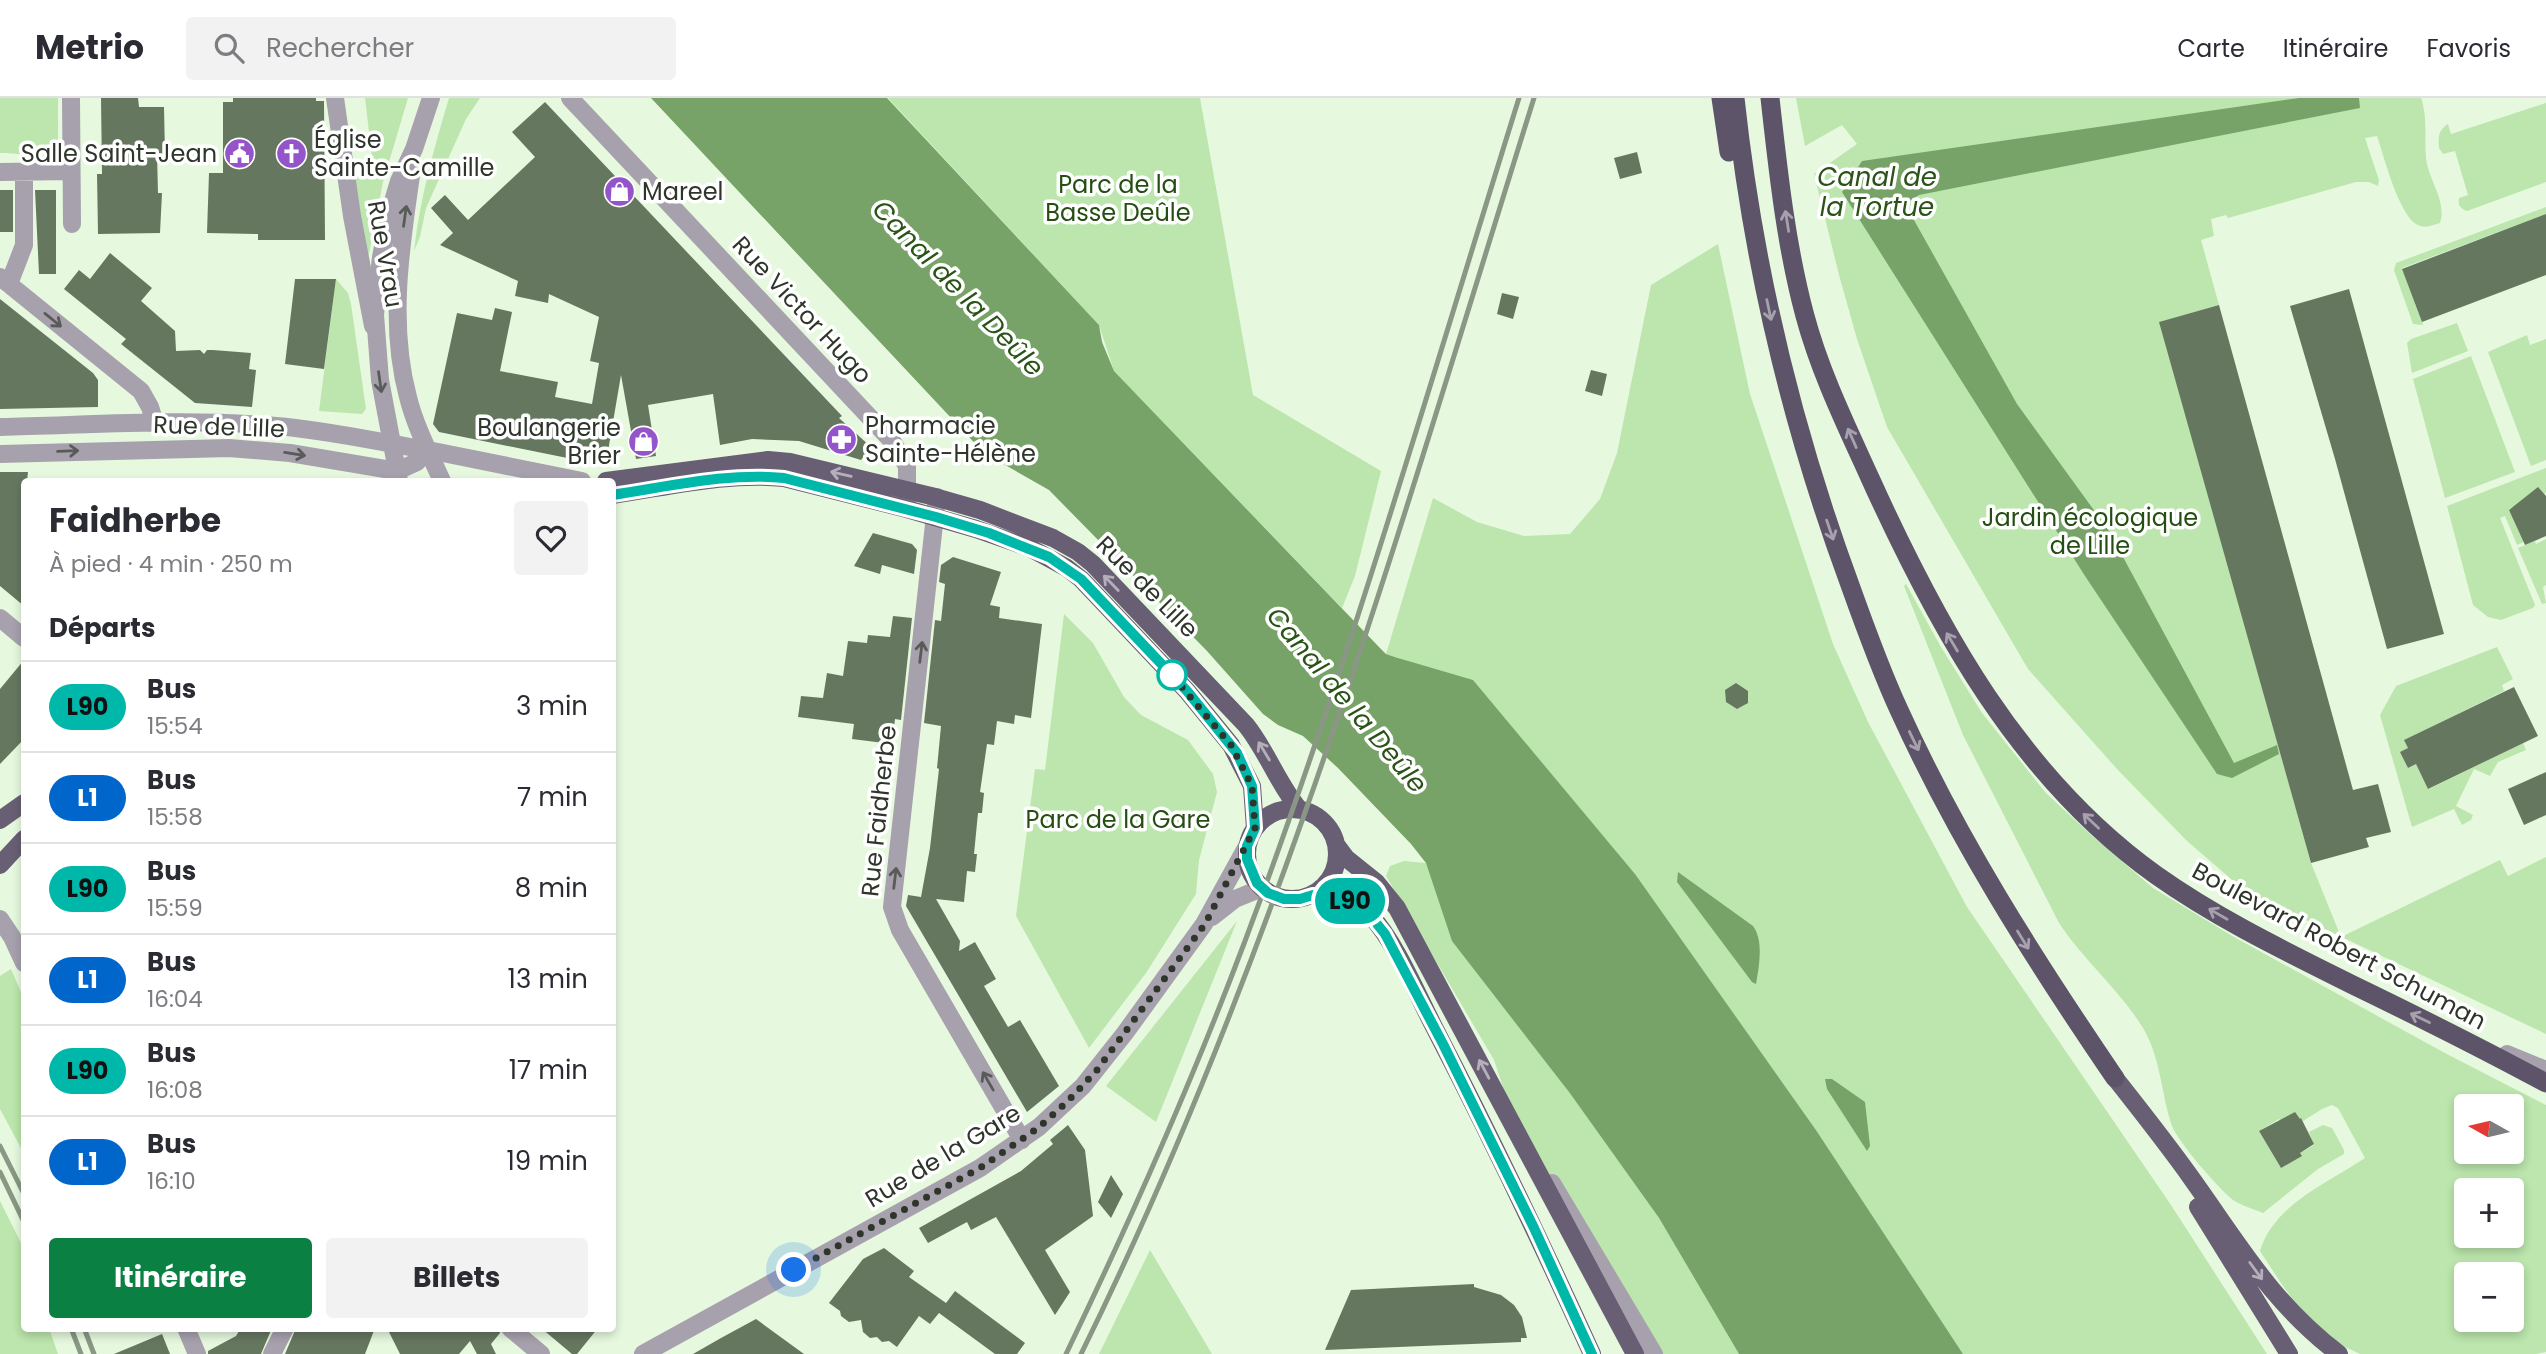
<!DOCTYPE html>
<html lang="fr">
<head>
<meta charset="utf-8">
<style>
	body { margin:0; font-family:Poppins,sans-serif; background:#f2f2f3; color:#2b2b33; height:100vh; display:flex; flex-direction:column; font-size:26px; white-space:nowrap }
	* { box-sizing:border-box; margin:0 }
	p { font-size:23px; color:#7c7c81 }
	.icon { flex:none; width:38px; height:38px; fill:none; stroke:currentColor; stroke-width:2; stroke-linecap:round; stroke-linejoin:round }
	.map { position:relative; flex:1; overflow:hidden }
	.panel { position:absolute; left:21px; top:380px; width:595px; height:854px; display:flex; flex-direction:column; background:#fff; border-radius:7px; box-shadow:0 4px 10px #0003 }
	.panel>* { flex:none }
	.badge { padding:0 14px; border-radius:23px; font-size:24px; line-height:46px }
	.needle { width:46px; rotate:278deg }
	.fabs { position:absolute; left:2454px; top:996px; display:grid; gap:14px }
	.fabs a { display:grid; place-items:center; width:70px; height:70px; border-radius:7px; background:#fff; box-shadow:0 4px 10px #0003; font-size:35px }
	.you { position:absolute; width:35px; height:35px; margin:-18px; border:5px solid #fff; border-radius:50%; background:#1a73e8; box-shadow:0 0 0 10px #1a73e833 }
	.map>.badge { position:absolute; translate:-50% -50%; box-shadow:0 0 0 4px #fff }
	h2 { padding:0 28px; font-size:26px; line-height:63px }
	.round { display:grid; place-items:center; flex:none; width:74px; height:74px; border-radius:7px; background:#f2f2f3 }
	.overview { display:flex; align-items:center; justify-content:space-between; height:119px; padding:0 28px }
	h1 { font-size:33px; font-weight:700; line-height:52px }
	.cta { display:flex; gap:14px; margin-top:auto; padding:14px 28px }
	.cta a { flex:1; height:80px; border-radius:7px; background:#0b8043; color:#fff; font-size:28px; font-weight:700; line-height:80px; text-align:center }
	.cta a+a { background:#f2f2f3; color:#2b2b33 }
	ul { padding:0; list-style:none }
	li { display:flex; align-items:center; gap:21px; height:91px; padding:0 28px; border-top:2px solid #e1e1e2 }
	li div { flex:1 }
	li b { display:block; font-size:26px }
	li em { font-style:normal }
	li .badge { min-width:77px; font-weight:700; text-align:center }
	header { display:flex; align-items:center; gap:42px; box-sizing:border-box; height:98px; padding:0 35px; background:#fff; border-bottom:2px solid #e1e1e2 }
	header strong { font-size:33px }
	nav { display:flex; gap:38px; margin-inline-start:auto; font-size:24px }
	.search { width:490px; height:63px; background:#f2f2f3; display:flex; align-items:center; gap:18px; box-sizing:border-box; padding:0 24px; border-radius:7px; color:#7c7c81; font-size:26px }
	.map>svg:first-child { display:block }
	.green { fill:#bce6ad; fill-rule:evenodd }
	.water { fill:#78a368 }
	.building { fill:#667760 }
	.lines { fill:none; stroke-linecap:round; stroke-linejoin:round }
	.minor { stroke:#a7a1ad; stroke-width:18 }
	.tertiary { stroke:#a7a1ad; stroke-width:18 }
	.primary { stroke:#695f74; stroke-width:18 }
	.trunk { stroke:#5e546a; stroke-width:19 }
	.rail { stroke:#8a9785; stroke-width:5 }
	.oneway { stroke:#585b58 }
	.oneway2 { stroke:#a6a1ad }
	.oneway3 { stroke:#b4afba }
	.line-casing { stroke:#fff; stroke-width:16 }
	.line { stroke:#00b8aa; stroke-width:10 }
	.walk { stroke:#2e352b; stroke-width:7; stroke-dasharray:0 12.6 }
	.stop-dot { fill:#fff; stroke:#00b8aa; stroke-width:3.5 }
	.labels { text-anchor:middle; stroke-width:7; stroke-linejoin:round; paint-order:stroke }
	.poi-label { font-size:24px; fill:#2e352b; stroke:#fff; text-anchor:start }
	.park-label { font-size:24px; fill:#254e12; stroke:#fff }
	.street-label { font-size:24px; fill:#2e352b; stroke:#fff }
	.water-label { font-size:26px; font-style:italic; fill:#2a5317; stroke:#fff }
</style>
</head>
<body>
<header>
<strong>Metrio</strong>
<div class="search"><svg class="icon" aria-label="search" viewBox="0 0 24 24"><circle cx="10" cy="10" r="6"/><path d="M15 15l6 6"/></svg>Rechercher</div>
<nav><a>Carte</a><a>Itinéraire</a><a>Favoris</a></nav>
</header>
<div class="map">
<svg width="2546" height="1256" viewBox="0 0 2546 1256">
	<rect width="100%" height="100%" fill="#e6f9df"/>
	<path class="green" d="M0,0h58v46c-10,15 -42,9 -58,9z
		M365,0h43l-25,84 -14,72 -3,2 -12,-78 20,-4z
		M449,0h31l-14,21 -40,89 -6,29 -6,14c6,-53 20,-103 35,-153z
		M888,0h312l53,297 128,76 -26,105 -13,32 -228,-237 -15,-46z
		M1796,0h625c7,20 3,40 5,61 3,22 21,42 14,64 -8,2 -14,6 -22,2 -19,-8 -34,-69 -41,-89l-12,2 14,42 -1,6 -9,-4h-13l-128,36 -2,-3 -15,4 3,17 -13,4 18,65 -59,17 151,541 30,74 159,-77 8,16 38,-19v177l-301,-143 -58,-50 -70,-72 -89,-100 -141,-242 -30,-88 -18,-64 -25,-101 43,-30 -15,-19 -37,21z
		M2546,5v79l-79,29c-7,-3 -9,-5 -8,-13l9,-3 -13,-44 -12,3 -4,-6c-1,-10 -1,-18 9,-24l3,10z
		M2546,109v7l-144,54 21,57 -10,-1 -19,-54 2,-7z
		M1718,146l32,150 83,250 35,78 99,185 204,298 96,149h-304l-145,-221 -419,-475 -13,-4 47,-156 44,24 47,14 46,-2 30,-35 17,-46 34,-168z
		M336,181l12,14 3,11 15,105 -4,5 -43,-3z
		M2457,225l11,28 -56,22 -5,-30 4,-4z
		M2527,237l3,10 16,-6v121l-15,6 -43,-114z
		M2471,258l44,116 -70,26 -32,-119z
		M2546,370v25l-37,16 15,33 -7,3 -12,-29 -5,2 35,87 -2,3 -32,12 -13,-3 -15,-12 -26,-99z
		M2546,441v46l-3,2 3,16 -4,1 -24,-56 17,-7 1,3z
		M1906,486l35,63 41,66 63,79 45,42 63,54 81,49 209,115 103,53v247l-10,2h-176c-49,-21 -72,-60 -100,-103 14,-47 68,-68 105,-93l-27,-50 -6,-3 -10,4 -19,12 -2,-2 -20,2 -2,-2 -20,12 22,37 20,-12 -1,-3 14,-8 -5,-13 14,-7 9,3 12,22v4l-26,15 -55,44c-9,-4 -21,-7 -30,-13 -14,-11 -55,-58 -61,-74 -11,-32 -11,-68 -29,-98 -24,-39 -59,-67 -84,-105l-96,-188 -59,-149zM2466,1008h45v46h-45zM2466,1092h45v46h-45zM2466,1176h45v46h-45z
		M1064,516l29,29 31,54 17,18 47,25 25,34 4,18 -18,68 -3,34 -50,79 -57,75 -73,-132 19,-147 10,1z
		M2497,549l16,32 -11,6 2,6 -99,49 3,8 -7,4 7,16 8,-4 13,25 94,-46 3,7 -28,12 -8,14 -16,-7 -18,37 17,9 -2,5 -9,5 -8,-16 -42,18 -32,-112 16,-29z
		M1404,763l22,2 8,20 135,209 90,126 80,136h-85l-137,-225 -23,-69 -108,-184 4,-10z
		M1237,823l-81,201 -50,-36z
		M11,871l13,30v150l-2,1 -22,-41v-133z
		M0,1103l24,48v79h25l9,26h-58z
		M1150,1152l62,104h-113z"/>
	<path class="water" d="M651,0h236l212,227 3,17 12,29 265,276 7,7 12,4 75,22 162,194 183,259 145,221h-224l-80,-136 -90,-126 -117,-151 -26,-78 -15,-19 -73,-76 -35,-32 -25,-11 -15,-11 -56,-63 -158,-161 -65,-37z
		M2299,0h60l1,10 -441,87 -14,9 112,200 92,127 125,232 43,-18 2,9 -47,24 -15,-4 -132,-198 -243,-384 20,-31z
		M1678,774l75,54c11,15 6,40 3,58l-4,-2 -75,-100z
		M1825,981h7l33,23 5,44 -3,5 -40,-62z"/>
	<path class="building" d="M101,0h37l1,9h25l1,47 -8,-1 1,40h4l-2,40 -62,1 -1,-60h5z
		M233,0h83v3h8l1,139h-67v-6l-51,-1 2,-60h14v-71h10z
		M545,4l297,314 -3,2 32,29 -10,13 -62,-19 -47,-2 -32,6 -7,-51 -65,11 8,51 -20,3 -15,-84 -14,82 -14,-3 -1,9 -153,-31 -6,-8 24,-111 35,7 3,-12 17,4 -12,59 58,11 -3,15 37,7 7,-41 -9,-2 9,-44 -50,-23 -1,9 -33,-7 3,-15 -78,-36 13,-12 -22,-25 14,-13 23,25 67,-63 -23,-25z
		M1637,54l5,21 -22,6 -6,-21z
		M0,92h13v42h-13z
		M35,92h21v84h-17z
		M2546,116v61l-124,47 -20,-53z
		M110,155l42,35 -11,13 34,30 1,20 24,-1 4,4 3,-4h6l38,3 -2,16 7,1 -4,37 -57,-4 -74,-59 5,-5 -62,-50 15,-19 11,9z
		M295,181h41l-12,90 -39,-5z
		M2349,191l95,345 -57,15 -52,-190 -45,-153z
		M1502,195l17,4 -6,22 -16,-5z
		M0,201l93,74 5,7v27l-98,2z
		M2219,207l134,485 25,-6 13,48 -25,6 3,9 -58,16 -152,-541z
		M1591,272l16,4 -5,22 -17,-5z
		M0,374h28l-1,9h-3v125l-24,-20z
		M2538,389l8,9v40l-21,9 -16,-35z
		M873,435l39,11 5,6 -3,24 -32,-9 -2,9 -26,-8z
		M953,459l48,15 -11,33 10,2 -1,11 43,6 -11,94 -16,-3 -1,9 -17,-3 -3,24 -7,-1 -7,48 4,1 -2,20h-4l-4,41h3l-2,18 -8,-1 -3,31 -28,-3 24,42 -1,10 16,-9 21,37 -12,7 24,41 12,-7 39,66 -32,26 -121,-206 2,-11 13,2 9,-49 9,-79 -2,-1 4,-42 -17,-3 11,-103 6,1 4,-37 -6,-2 2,-17z
		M893,518l19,2 -11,102 -6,-1 -3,25 -40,-5 2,-15 -56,-7 3,-21 22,2 4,-25 16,3 5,-35 19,2 1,-8 22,2z
		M24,562v79l-24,25v-75z
		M1736,585l12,8v12l-11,6 -11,-7 -1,-12z
		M2514,589l24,49 -110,53 -12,-25 -8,4 -8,-16 8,-4 -4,-8z
		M2546,674v43l-22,10 -16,-36z
		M2295,1014l5,7 1,-1 13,26 -14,9 2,3 -21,12 -22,-37z
		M1068,1027l17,25 8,66 -48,34 25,42 -15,23 -59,-98 -25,13 -4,-8 -39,21 -9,-15 102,-57 32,-27 -3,-4z
		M1111,1077l12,19 -12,24 -13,-16z
		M884,1150l30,23 -5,6 37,26 9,-12 70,52 -8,11h-22l-56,-41 -9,11 -11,-8 -22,31 -8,-6 -7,1 -5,-5 -7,1 -7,-6 -2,-12 -12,2 -8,-6 -1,-5 -11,-8 34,-44z
		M1474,1186v3l27,8 13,10 8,12 5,21h-6v4l-196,8 26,-60z
		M756,1221l48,35h-111l28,-16z
		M241,1230h31l-11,26h-53v-3l28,-15z
		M296,1230h79l-10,26h-80z
		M387,1230h112l1,5 -9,11 5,10h-19l-7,-13 -11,13h-59z
		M541,1230h57l-21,26h-5z
		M162,1236l8,20h-56z"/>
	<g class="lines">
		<path class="minor" d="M71,0l1,126
			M335,0l17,118 21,110
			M570,0l322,343 15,25v39
			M0,74l71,-1
			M0,179l141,114 9,16 5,16
			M9,186l15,-39v-73
			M0,329c92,-2 185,-9 276,-1 51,4 102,16 152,24
			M0,356l229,-6 61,5 107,18 20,-9 11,-12
			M937,399l-45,410 8,23 122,210
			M0,520l24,20
			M1212,819l23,-18 27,-11
			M0,821l12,18 12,26
			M2507,956l39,16
			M186,1230l11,26
			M510,1230l31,26
			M272,1256l13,-26
			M643,1256l337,-186 59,-41 44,-41 42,-53 79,-109 43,-78"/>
		<path class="tertiary" d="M412,71c-11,75 -24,154 -4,228 7,29 22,57 34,84
			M428,352l154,31
			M399,383l-19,-101 -5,-65 6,-58 9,-46 9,-30 15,-32 17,-51
			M1552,1085l102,171"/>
		<path class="primary" d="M606,383l162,-21 22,2 141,34 49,14 73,28 25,14 15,12 153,161c21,26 32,59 53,84
			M612,397c56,-8 116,-23 172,-17l123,31 69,20 54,19 37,20 14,11 106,112 44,54 21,41 3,42
			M1247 756a45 45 0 1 1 90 0a45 45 0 1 1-90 0Z
			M0,722l24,-17
			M1337,748l9,12 30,24 21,26 238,446
			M0,767l24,-26
			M1313,797c21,0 43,5 58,21 25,27 46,78 63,111 56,108 108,217 158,327
			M2115,980c26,33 53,67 77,101 48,67 80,124 147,175
			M2198,1109l91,147"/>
		<path class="trunk" d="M1721,0l8,54
			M1735,0c18,167 57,330 115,487 15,42 30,84 49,125 59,130 135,249 216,368
			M1770,0c8,72 16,148 35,218 15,56 41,109 65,162 68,150 149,299 286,397 62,44 131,77 199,111 64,31 128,63 191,97"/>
		<path class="rail" d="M0,1048l24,48
			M0,1074l24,50
			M71,1230l10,26
			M84,1230l10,26
			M1066,1256c65,-135 126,-272 179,-413 104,-277 186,-561 274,-843
			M1081,1256c198,-401 320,-831 453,-1256"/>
	</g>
	<defs><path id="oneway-shaft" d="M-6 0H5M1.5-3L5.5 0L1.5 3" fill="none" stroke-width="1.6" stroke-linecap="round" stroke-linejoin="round" transform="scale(1.75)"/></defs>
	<g class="oneway">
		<use href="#oneway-shaft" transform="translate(405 118) rotate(-82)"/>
		<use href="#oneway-shaft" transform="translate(53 222) rotate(39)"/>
		<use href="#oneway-shaft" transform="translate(380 284) rotate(82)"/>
		<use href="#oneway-shaft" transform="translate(68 353) rotate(-2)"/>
		<use href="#oneway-shaft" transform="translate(295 356) rotate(9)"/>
		<use href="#oneway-shaft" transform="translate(921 554) rotate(-83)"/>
		<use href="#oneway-shaft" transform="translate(895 780) rotate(-83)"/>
		<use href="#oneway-shaft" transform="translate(988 983) rotate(-120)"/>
	</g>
	<g class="oneway2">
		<use href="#oneway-shaft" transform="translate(1787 123) rotate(-99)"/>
		<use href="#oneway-shaft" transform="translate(1769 212) rotate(78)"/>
		<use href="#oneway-shaft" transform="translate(1852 340) rotate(-114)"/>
		<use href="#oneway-shaft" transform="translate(1830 432) rotate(71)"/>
		<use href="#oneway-shaft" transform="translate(1952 544) rotate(-121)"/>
		<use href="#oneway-shaft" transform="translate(1914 643) rotate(64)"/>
		<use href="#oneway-shaft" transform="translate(2091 723) rotate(-137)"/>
		<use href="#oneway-shaft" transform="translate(2218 816) rotate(-150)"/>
		<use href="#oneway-shaft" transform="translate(2023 842) rotate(58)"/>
		<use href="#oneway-shaft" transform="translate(2420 920) rotate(-154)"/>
	</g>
	<g class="oneway3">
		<use href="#oneway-shaft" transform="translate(841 376) rotate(-167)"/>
		<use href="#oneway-shaft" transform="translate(1111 485) rotate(-134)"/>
		<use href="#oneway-shaft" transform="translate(1264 653) rotate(-121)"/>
		<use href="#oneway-shaft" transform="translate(1484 971) rotate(-118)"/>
		<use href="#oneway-shaft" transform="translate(2256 1173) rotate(54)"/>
	</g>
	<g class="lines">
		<defs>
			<path id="line" d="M612,397c55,-8 117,-23 172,-17l152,39 53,16 60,24 32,22 106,112 50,62 15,33 3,42 -8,18v13l10,24 11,10 16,6h16l13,-4 16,1 21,5 20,14 15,19 58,110 91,184 58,126"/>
		</defs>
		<use href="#line" class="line-casing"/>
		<use href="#line" class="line"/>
		<path class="walk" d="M794,1172l186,-102 58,-40 29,-26 30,-32 108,-146 50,-96 -3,-42 -21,-41 -61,-72 2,2"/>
	</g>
	<defs>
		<symbol id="civic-disc" viewBox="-11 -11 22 22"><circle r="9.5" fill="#9454ca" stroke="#fff"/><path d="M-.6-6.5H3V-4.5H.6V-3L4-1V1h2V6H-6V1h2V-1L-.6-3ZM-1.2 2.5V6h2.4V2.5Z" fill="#fff"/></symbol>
		<symbol id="church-disc" viewBox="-11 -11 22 22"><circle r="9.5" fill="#9454ca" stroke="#fff"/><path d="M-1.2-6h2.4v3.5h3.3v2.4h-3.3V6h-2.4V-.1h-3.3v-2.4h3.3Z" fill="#fff"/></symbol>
		<symbol id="shop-disc" viewBox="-11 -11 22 22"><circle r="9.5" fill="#9454ca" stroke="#fff"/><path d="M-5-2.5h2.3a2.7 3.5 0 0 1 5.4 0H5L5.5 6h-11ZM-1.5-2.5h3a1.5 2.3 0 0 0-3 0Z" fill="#fff"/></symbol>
		<symbol id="pharmacy-disc" viewBox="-11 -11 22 22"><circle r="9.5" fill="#9454ca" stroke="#fff"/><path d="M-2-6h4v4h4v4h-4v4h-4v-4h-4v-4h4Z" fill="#fff"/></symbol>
	</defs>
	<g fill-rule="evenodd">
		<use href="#civic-disc" x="222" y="38" width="35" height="35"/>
		<use href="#church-disc" x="274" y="38" width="35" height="35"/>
		<use href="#shop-disc" x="602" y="76" width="35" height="35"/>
		<use href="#pharmacy-disc" x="824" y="324" width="35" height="35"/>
		<use href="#shop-disc" x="626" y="326" width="35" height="35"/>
	</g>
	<circle class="stop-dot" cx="1172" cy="577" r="14"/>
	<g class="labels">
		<g class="poi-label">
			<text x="314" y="50">Église<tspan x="314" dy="28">Sainte-Camille</tspan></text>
			<text x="217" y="64" text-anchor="end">Salle Saint-Jean</text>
			<text x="642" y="102">Mareel</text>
			<text x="865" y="336">Pharmacie<tspan x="865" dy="28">Sainte-Hélène</tspan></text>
			<text x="621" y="338" text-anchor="end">Boulangerie<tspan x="621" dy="28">Brier</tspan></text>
		</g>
		<g class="park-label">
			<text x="1118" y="95">Parc de la<tspan x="1118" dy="28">Basse Deûle</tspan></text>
			<text x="2090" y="428">Jardin écologique<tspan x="2090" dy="28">de Lille</tspan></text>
			<text x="1118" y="730">Parc de la Gare</text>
		</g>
		<g class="street-label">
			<text transform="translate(385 156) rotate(80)" y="8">Rue Vrau</text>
			<text transform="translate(802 212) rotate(47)" y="8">Rue Victor Hugo</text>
			<text transform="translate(219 329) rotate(2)" y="8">Rue de Lille</text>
			<text transform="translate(1147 489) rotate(45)" y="8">Rue de Lille</text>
			<text transform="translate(879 713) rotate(-84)" y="8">Rue Faidherbe</text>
			<text transform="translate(2339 848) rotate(28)" y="8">Boulevard Robert Schuman</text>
			<text transform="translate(943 1058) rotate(-31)" y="8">Rue de la Gare</text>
		</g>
		<g class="water-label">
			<text x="1877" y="88">Canal de<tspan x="1877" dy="30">la Tortue</tspan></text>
			<text transform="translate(958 190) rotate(46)" y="9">Canal de la Deûle</text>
			<text transform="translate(1347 602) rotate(50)" y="9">Canal de la Deûle</text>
		</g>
	</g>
</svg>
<div class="fabs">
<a><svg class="needle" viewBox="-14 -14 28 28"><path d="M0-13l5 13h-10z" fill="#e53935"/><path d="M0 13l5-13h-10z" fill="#7c7c81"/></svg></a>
<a>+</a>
<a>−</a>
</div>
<div class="you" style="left:794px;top:1172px"></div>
<b class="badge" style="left:1350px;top:803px;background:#00b8aa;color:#111">L90</b>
<section class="panel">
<div class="overview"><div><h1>Faidherbe</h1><p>À pied · 4 min · 250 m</p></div><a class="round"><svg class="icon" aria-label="heart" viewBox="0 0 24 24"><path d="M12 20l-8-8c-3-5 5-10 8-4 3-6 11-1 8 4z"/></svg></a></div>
<h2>Départs</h2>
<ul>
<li><span class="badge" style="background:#00b8aa;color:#111">L90</span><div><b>Bus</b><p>15:54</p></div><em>3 min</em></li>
<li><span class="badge" style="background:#06c;color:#fff">L1</span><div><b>Bus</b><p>15:58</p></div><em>7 min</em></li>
<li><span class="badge" style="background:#00b8aa;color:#111">L90</span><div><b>Bus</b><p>15:59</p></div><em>8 min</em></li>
<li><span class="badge" style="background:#06c;color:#fff">L1</span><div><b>Bus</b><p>16:04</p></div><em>13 min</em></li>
<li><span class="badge" style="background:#00b8aa;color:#111">L90</span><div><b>Bus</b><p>16:08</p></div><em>17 min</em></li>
<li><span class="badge" style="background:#06c;color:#fff">L1</span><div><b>Bus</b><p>16:10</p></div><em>19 min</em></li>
</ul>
<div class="cta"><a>Itinéraire</a><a>Billets</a></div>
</section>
</div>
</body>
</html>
